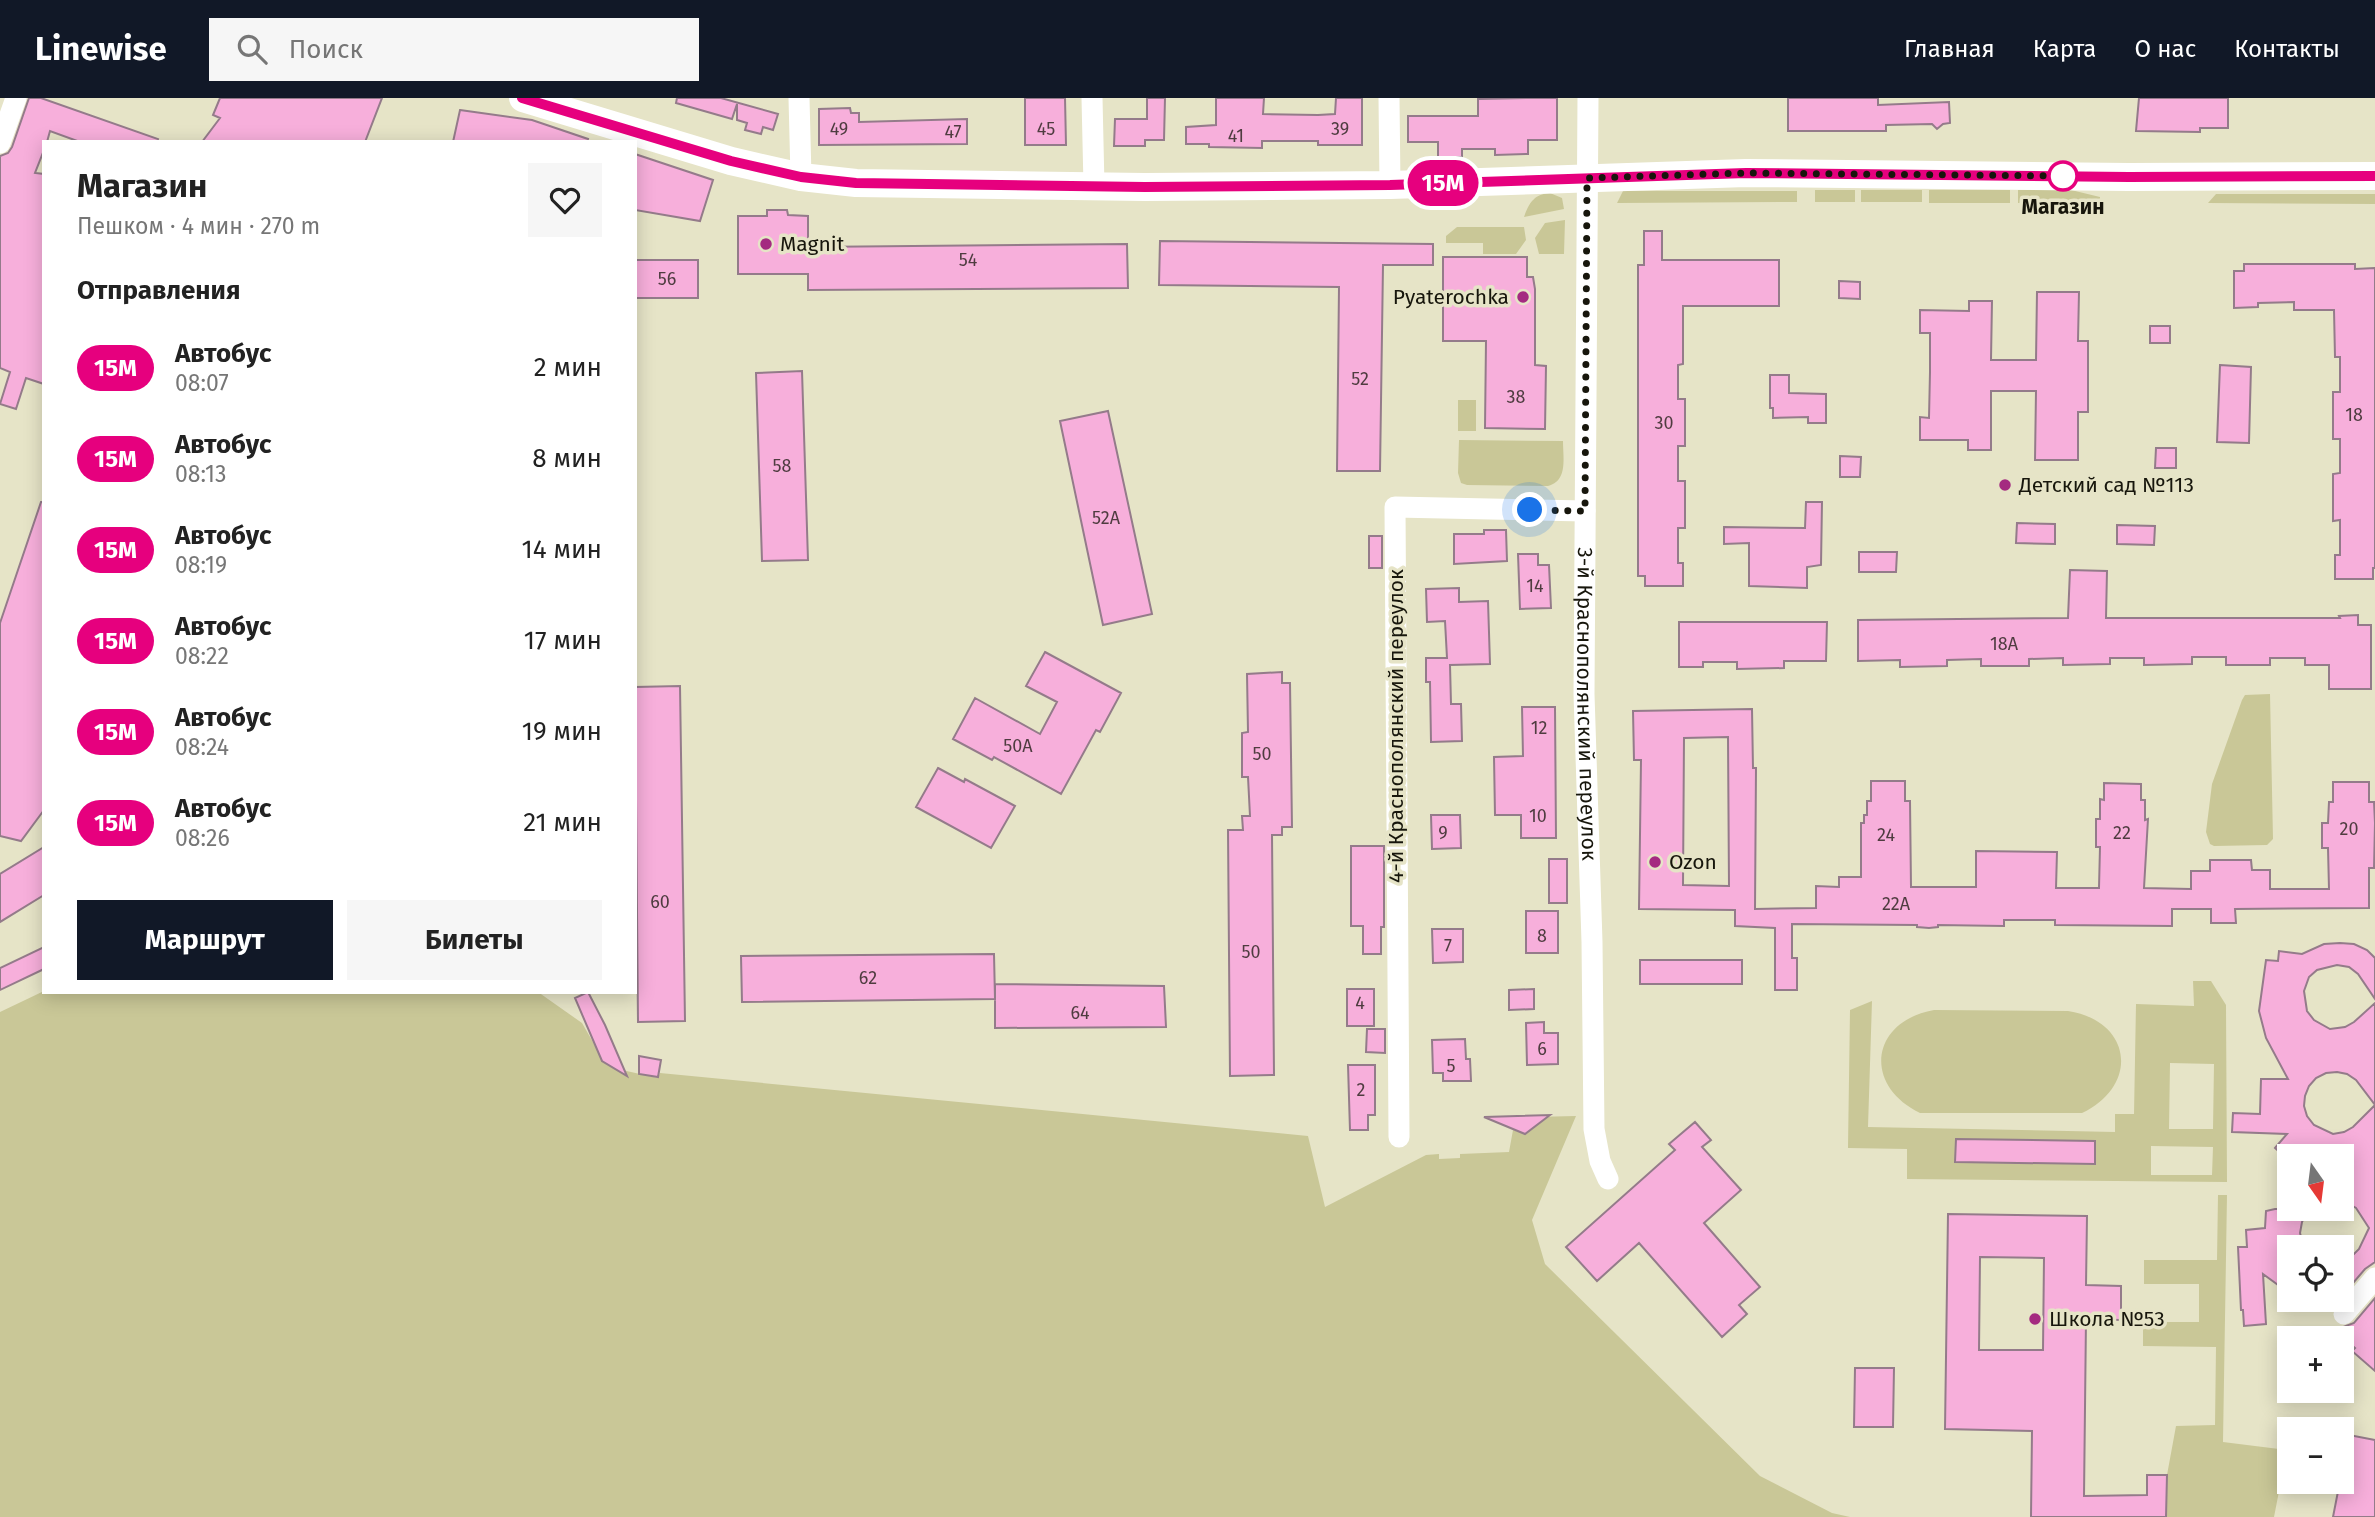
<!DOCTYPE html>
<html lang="ru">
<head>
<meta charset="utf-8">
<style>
	body { margin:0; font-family:"Fira Sans",sans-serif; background:#f6f6f6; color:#222; height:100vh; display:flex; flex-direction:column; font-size:26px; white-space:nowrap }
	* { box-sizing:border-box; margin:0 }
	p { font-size:23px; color:#767676 }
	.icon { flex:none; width:38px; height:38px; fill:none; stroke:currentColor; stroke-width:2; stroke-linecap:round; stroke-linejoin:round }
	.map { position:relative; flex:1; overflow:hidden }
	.panel { position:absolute; left:42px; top:42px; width:595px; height:854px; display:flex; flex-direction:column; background:#fff; border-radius:0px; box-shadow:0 4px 18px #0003 }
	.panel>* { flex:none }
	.badge { padding:0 14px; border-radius:23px; font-size:24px; line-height:46px }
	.needle { width:46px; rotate:166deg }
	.fabs { position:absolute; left:2277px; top:1046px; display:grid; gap:14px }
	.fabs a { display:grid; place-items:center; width:77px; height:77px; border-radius:0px; background:#fff; box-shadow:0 4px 18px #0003; font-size:35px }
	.you { position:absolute; width:35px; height:35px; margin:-18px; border:5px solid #fff; border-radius:50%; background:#1a73e8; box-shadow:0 0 0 10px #1a73e833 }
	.map>.badge { position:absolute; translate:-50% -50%; box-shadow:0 0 0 4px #fff }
	h2 { padding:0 35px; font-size:26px; line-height:63px }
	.round { display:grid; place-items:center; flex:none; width:74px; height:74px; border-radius:0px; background:#f6f6f6 }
	.overview { display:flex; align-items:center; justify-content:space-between; height:119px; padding:0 35px }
	h1 { font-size:33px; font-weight:700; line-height:52px }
	.button { display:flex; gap:14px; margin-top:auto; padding:14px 35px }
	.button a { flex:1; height:80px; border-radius:0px; background:#111827; color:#fff; font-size:28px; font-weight:700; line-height:80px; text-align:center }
	.button a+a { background:#f6f6f6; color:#222 }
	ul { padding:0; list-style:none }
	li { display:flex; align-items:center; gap:21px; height:91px; padding:0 35px }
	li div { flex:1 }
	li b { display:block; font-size:26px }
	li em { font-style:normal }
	li .badge { min-width:77px; font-weight:700; text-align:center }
	header { display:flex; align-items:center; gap:42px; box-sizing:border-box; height:98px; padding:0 35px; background:#111827; color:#fff }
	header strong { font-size:33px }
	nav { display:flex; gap:38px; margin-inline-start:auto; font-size:24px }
	.search { width:490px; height:63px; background:#f6f6f6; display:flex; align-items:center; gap:18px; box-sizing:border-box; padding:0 24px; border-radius:0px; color:#767676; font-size:26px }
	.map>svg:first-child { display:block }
	.green { fill:#c9c797; fill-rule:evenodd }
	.building { fill:#f7afdb; stroke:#947b8a; stroke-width:2; fill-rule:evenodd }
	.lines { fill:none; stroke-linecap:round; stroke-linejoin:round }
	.minor { stroke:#fff; stroke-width:21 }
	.major { stroke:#fff; stroke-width:28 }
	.line-casing { stroke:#fff; stroke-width:16 }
	.line { stroke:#e6007e; stroke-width:10 }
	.walk { stroke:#17160c; stroke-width:7; stroke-dasharray:0 12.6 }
	.stop-dot { fill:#fff; stroke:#e6007e; stroke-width:3.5 }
	.poi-dot { fill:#a42a80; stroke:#e6e4c7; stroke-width:2.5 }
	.labels { text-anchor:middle; stroke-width:7; stroke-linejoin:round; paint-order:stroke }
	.number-label { font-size:18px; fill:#4f3c40 }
	.stop-label { font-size:21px; font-weight:bold; fill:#17160c; stroke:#e6e4c7 }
	.poi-label { font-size:21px; fill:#17160c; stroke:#e6e4c7; text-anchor:start }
	.street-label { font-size:21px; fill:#17160c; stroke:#e6e4c7 }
</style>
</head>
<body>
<header>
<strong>Linewise</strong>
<div class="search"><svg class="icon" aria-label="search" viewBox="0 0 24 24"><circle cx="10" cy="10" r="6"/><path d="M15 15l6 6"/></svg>Поиск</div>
<nav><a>Главная</a><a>Карта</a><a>О нас</a><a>Контакты</a></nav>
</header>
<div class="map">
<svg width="2375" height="1419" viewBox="0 0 2375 1419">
	<rect width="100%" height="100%" fill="#e6e4c7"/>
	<path class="green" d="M1815,92h40v12h-40z
		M1861,92h61v12h-61z
		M1929,92h81v13h-81z
		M2018,92h53l29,7v6h-82z
		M1623,93h174v11l-180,1z
		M1550,95l12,5 2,11 -40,8c5,-14 10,-23 26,-24z
		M2216,96h159v10l-167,-1z
		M1565,122l-1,34h-25l-4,-16 10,-15z
		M1457,129h67l2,13 -10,14h-33v-11h-37v-7z
		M1458,302h18v31h-18z
		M1459,342l104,1c0,17 5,40 -15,45l-81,-1 -6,-2 -3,-10z
		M2270,596l3,145 -6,6 -53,1 -4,-2 -4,-12 6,-48 30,-84 3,-5z
		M2193,883h18l15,24 1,177 -320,-3v-30l-59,-1 2,-138 22,-9 -4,126 247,5v-18h19l2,-110 58,2zM2170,965l44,1 -1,65h-44zM1956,1041l139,2v23l-139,-2zM2151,1048l62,1 -1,28h-61z
		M44,893l494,1 44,31 23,40 8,5 45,10 2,-5 648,63 17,71 101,-52 13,-1v5l21,-1v-4l49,-2 4,-22 12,4 9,-6 -1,-11 43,-1 -44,104 13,44 215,212 72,37 18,4h-1850v-505z
		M1934,912l134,1c64,10 72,74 14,102h-162c-58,-28 -49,-92 14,-103z
		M2218,1097h9l-4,247 64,8 -13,67h-108l1,-42 9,-49 39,-1 1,-78 -73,-1v-24h56v-38h-55v-24h73z"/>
	<path class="building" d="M29,0h12l117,41 -1,3h-77l-30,-11 -3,11h-3v8l-9,23 9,1v210l-18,-6 -10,31 -16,-5 10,-32 -10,-4v-212l8,-3 4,-6z
		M220,0h162l-17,44h-163l18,-24 -7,-3z
		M677,0h44l57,16 -5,16 -10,-3 -2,7 -16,-4 2,-7 -10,-3v-16l-5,15 -56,-16z
		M1025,0h40l1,47h-41z
		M1147,0h18l-1,42h-19v6h-31l1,-27h32z
		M1216,0h48l-1,16 55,1 17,-1 1,-16h26v47h-44v-4h-56v7l-53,-1v-3h-23v-17l30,-2z
		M1527,0h30v42h-29v14l-33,1v-6h-33v8h-24v-15h-30v-26h70v-17z
		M1788,0h90v7l71,-3 1,21 -7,1 -6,5 -5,-5 -46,1v6h-98z
		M2139,0h89v30h-28v4l-64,-1z
		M850,10l1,5h8v9l108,-3v25l-148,1v-36z
		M460,12l72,10 56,19 -1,3h-134z
		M635,56l78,26 -13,41 -65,-11z
		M767,112h20l1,5 20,1v31l319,-3 1,44 -320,2v-16h-70v-58h29z
		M1644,133h18v29h117v46h-96v58l-5,1v34h7v47h-7v35h7v47h-7v35h5v23h-38v-10h-7v-311h6z
		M1160,143l273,3v21h-50l-3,206h-43l2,-184 -180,-2z
		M1443,159h84v20h6l2,12v76l11,1 -1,63 -60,-1 1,-87h-43z
		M635,162h63v38h-63z
		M2244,166h111v5l20,-1v300h-2v11h-38v-24h5v-35l-7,1v-47l7,-1v-34h-7v-47h7v-35h-5l-1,-47h-40v-8l-36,1v4l-24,1v-37h10z
		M1839,183l21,1v17l-21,-1z
		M2037,194h42l-1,49h10v71h-10v48h-43l1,-69h-45v59h-23v-10h-48v-23l9,1 1,-46v-39h-10v-23l49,1v-10h23l-1,59h45z
		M2150,228h20v17h-20z
		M2220,267l31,2 -2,76 -32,-1z
		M802,273l6,189 -46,1 -6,-188z
		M1770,277h19v18l37,1v29h-18v-6l-35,1v-10h-3z
		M1108,313l44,203 -49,11 -43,-204z
		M2156,350h20v20h-21z
		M1840,358l21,1 -1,20h-20z
		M41,404h3v308l-23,31 -21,-5v-213z
		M1806,404h16l-1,63 -14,2v21l-58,-2v-43l-25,1v-17l81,1z
		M2017,425l38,1v20l-39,-1z
		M2117,427l38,1 -1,19 -37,-1z
		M1484,432h22l1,31 -53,3v-30h30z
		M1369,438h13v32h-13z
		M1859,454h38l-1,20h-37z
		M1518,456h20v11h11l2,43 -31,1z
		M2070,472l37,1 -1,47h234l-1,-2 19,-1v10h13v64h-42v-24h-24v-7h-35v7h-44v-8h-34v7l-48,1v-7h-34v6l-47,1v-7l-34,1v7h-48v-7l-34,1v6l-47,1v-7l-42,1v-41l210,-2z
		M1459,490v14l29,-1 2,63 -40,1 1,39h10l1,37 -31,1 -1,-60h-4v-24h21l-2,-37 -18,1 -1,-33z
		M1679,524h148l-1,39h-42v7l-47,1v-7h-34v5h-24z
		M1045,554l76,41 -21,39 -4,-2 -35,64 -67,-37 -2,3 -39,-21 22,-41 65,36 17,-32 -31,-16z
		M1282,574v11h8l2,144h-10v8h-10l2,240 -44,1 -2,-246h15l-1,-14h8l-2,-39h-6v-44l6,-1 -1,-58z
		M680,588l5,335 -47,1 -3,-335z
		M1522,609h33l1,131h-35v-23h-26l-1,-58 29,-1z
		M1752,611l1,59h3l-1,141 61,-1v-22l23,1v-10h22v-54h3v-8h3v-14h4v-20h34v20h5l1,86h65v-36l81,1 -1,36h43l1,-41h-4v-28h4v-20l4,1v-17l37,1v16h4v20l3,-1 -4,69 47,1v-18h19v-11h41l1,10h18v19h59l-1,-41h-6v-25h6l1,-21h4v-20h36v20h5l1,21 -1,45h-5v40l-134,1 1,14h-25v-14h-39v17l-117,-1v-5h-51v6l-66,-1v2l-9,1 -12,-1v-2l-125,-1v34h5v32h-22v-62l-40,-2v-16l-96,-1 2,-149h-7l-1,-49zM1728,639l1,149 -46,-1 1,-147z
		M938,670l26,14 1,-3 50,27 -24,42 -75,-41z
		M1431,717h29l1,33 -29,1z
		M1351,748h33v81h-3v27h-18v-28h-12z
		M44,749v48l-44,27v-48z
		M1549,761h18v44h-18z
		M1526,813h32v42h-32z
		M1432,831h31v33l-30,1z
		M2340,845l14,1 13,6 8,8v41l-17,-25 -9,-7 -12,-2 -20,5 -8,7 -5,14 3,20 7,9 16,9 15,-2 9,-5 21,-19v259l-10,7 -23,27v-35l9,-4 8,-8 10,-21 -13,-20 -14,-8v-43h-57l-10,-9 12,-14 -55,-2 1,-19 27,1 1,-35h27l-22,-41 -7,-27 7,-51 12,1 1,-10 23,3 22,-10zM2337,974l10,2 9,6 19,25 -22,22 -9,5 -11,2 -19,-9 -7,-9 -3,-10 1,-10 4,-10 7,-8 10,-5z
		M44,849v22l-44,21v-22z
		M994,856l1,45 -253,3 -1,-46z
		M1640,862h102v24h-102z
		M995,886l169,2 2,41 -171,1z
		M1347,891h27v37h-27z
		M1534,891v20l-25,1v-20z
		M588,894l17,33 22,51 -25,-15 -27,-63z
		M1544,924v11h14v31l-31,1 -1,-42z
		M1367,931h18v24l-19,-1z
		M1465,941l1,20h4l1,22h-28v-8h-10l-1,-33z
		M639,958l22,4 -3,17 -19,-3z
		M1348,967h27v50h-7v15h-18z
		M1550,1017l-25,19 -41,-17z
		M1695,1024l16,18 -9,7 39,43 -37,33 56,64 -21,18 8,9 -25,23 -83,-94 -42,38 -31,-34 109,-97 -6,-6z
		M1956,1041l139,2v23l-140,-2z
		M2275,1111h33l-6,13 -2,11 4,15h-15v45l-26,-19 3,50 -22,2 -1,-16h-2l-3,-63h9l-1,-17 19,-2 1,-17z
		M1948,1116l139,2 -1,69 35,1v34l-35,-1 -2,177 63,-1v-20h20l-1,42h-135l1,-86 -87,-2zM1980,1159l64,1 -1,92h-64z
		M2375,1200v73l-23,-20 3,-3 -17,-15 5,-6 11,-4z
		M1855,1270h39l-1,59h-39z
		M2349,1337l26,5v77h-42z"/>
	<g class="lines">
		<g class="minor">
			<path d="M799,0l2,79"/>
			<path d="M1092,0l2,88"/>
			<path d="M1389,0l1,87"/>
			<path id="s1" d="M1588,0l-4,596 8,248 2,187 6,32 8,18"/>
			<path d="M0,45l16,-45"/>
			<path d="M1399,1039l-4,-630 190,4"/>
			<path d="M2344,1216l31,-36"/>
		</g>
		<path class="major" d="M523,0l208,63 70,16 55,6 289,4 245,-2 356,-12 383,4 246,-1"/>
	</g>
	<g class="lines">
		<defs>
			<path id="line" d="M522,0l209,63 70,16 55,6 289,4 245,-2 356,-12 383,4 246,-1"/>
		</defs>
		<use href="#line" class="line-casing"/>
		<use href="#line" class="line"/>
		<path class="walk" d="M1530,412l55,1 2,-333 159,-5 317,3"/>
	</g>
	<circle class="stop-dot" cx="2063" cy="78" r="14"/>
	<g class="poi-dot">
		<circle cx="766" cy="146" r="7"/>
		<circle cx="1523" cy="199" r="7"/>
		<circle cx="2005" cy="387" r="7"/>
		<circle cx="1655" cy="764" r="7"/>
		<circle cx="2035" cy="1221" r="7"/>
	</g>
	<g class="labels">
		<g class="number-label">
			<text x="839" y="37">49</text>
			<text x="1046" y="37">45</text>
			<text x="1340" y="37">39</text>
			<text x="953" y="40">47</text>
			<text x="1236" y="44">41</text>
			<text x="968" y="168">54</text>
			<text x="667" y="187">56</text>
			<text x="1360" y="287">52</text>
			<text x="1516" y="305">38</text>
			<text x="2354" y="323">18</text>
			<text x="1664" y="331">30</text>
			<text x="782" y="374">58</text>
			<text x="1106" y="426">52А</text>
			<text x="1535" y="494">14</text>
			<text x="2004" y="552">18А</text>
			<text x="1539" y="636">12</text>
			<text x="1018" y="654">50А</text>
			<text x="1262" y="662">50</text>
			<text x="1538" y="724">10</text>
			<text x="2349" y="737">20</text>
			<text x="1443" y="741">9</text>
			<text x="2122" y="741">22</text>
			<text x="1886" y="743">24</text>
			<text x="660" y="810">60</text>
			<text x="1896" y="812">22А</text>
			<text x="1542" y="844">8</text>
			<text x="1448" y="854">7</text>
			<text x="1251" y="860">50</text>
			<text x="868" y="886">62</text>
			<text x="1360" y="911">4</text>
			<text x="1080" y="921">64</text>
			<text x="1542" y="957">6</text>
			<text x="1451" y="974">5</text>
			<text x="1361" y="998">2</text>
		</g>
		<g class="stop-label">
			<text x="2063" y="116">Магазин</text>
		</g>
		<g class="poi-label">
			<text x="780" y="153">Magnit</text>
			<text x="1509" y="206" text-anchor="end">Pyaterochka</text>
			<text x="2019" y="394">Детский сад №113</text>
			<text x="1669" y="771">Ozon</text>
			<text x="2049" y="1228">Школа №53</text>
		</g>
		<g class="street-label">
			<text dy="7" stroke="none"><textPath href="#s1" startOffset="606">3-й Краснополянский переулок</textPath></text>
			<text transform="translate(1396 628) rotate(-90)" y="7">4-й Краснополянский переулок</text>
		</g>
	</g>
</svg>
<div class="fabs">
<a><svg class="needle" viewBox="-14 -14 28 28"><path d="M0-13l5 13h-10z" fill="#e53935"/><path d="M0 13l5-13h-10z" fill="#767676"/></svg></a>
<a><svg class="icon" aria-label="locate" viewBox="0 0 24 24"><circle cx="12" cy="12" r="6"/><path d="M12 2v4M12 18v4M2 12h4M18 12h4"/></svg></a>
<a>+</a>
<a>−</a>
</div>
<div class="you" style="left:1530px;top:412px"></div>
<b class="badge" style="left:1443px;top:85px;background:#e6007e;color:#fff">15М</b>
<section class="panel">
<div class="overview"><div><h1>Магазин</h1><p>Пешком · 4 мин · 270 m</p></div><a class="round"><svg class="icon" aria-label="heart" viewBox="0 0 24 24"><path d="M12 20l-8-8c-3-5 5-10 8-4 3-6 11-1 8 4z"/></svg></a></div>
<h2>Отправления</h2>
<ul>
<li><span class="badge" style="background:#e6007e;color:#fff">15М</span><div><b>Автобус</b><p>08:07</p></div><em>2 мин</em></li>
<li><span class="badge" style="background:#e6007e;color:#fff">15М</span><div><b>Автобус</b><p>08:13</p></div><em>8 мин</em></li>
<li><span class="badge" style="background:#e6007e;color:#fff">15М</span><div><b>Автобус</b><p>08:19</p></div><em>14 мин</em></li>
<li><span class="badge" style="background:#e6007e;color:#fff">15М</span><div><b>Автобус</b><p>08:22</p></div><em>17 мин</em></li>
<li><span class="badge" style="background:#e6007e;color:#fff">15М</span><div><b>Автобус</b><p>08:24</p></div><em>19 мин</em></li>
<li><span class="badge" style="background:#e6007e;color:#fff">15М</span><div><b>Автобус</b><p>08:26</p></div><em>21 мин</em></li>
</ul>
<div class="button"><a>Маршрут</a><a>Билеты</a></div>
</section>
</div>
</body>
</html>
